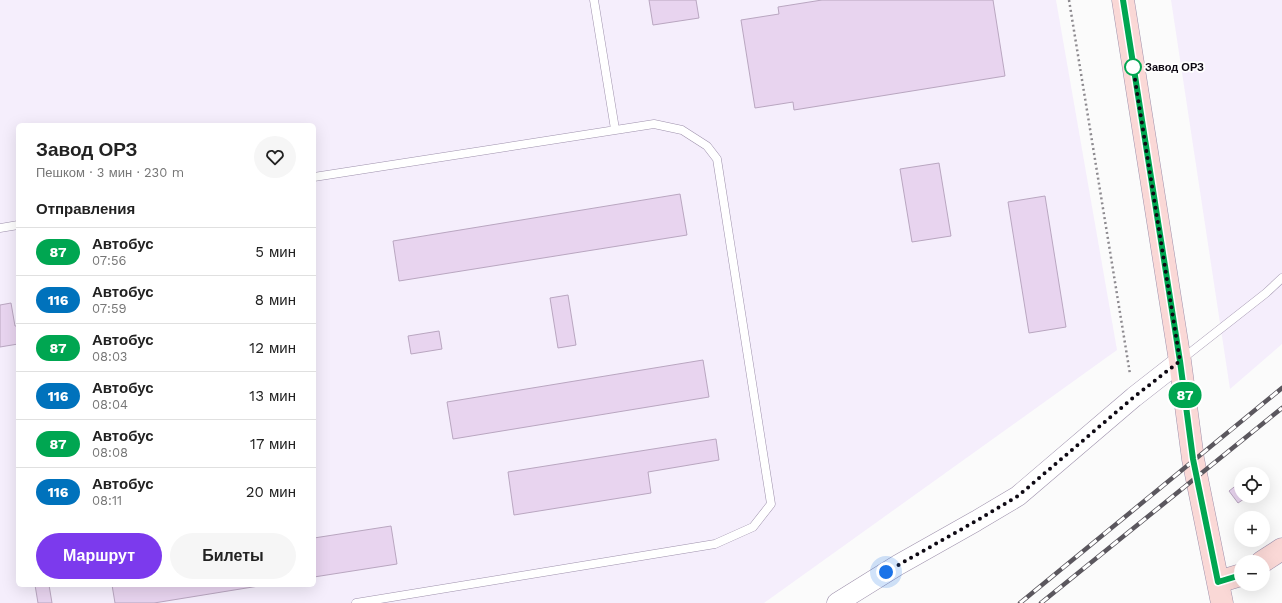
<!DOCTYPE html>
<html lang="ru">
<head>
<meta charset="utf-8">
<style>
	body { margin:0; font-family:"Work Sans",sans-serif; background:#f6f6f6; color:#222; height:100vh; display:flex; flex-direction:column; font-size:15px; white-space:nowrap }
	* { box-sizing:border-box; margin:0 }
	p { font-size:13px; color:#767676 }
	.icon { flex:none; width:22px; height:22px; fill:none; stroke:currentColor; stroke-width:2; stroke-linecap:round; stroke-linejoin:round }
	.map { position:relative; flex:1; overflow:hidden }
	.panel { position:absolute; left:16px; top:123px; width:300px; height:464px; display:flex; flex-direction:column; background:#fff; border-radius:6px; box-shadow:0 4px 16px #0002 }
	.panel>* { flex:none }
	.badge { padding:0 8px; border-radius:13px; font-size:14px; line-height:26px }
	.tools { position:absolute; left:1234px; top:467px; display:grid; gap:8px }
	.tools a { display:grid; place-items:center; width:36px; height:36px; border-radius:50%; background:#fff; box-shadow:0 4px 16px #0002; font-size:20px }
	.you { position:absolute; width:20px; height:20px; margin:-10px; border:3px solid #fff; border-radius:50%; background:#1a73e8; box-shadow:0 0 0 6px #1a73e833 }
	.map>.badge { position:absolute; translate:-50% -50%; box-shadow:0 0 0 2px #fff }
	h2 { padding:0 20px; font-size:15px; line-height:36px }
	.round { display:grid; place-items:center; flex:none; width:42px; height:42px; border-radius:21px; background:#f6f6f6 }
	.overview { display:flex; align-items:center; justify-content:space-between; height:68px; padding:0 20px }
	h1 { font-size:19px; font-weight:800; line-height:30px }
	.primary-button { display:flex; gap:8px; margin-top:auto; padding:8px 20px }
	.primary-button a { flex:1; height:46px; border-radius:24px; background:#7c3aed; color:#fff; font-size:16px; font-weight:800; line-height:46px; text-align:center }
	.primary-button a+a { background:#f6f6f6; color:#222 }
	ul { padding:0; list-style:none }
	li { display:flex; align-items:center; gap:12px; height:48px; padding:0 20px; border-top:1px solid #e0e0e0 }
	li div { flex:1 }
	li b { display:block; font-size:15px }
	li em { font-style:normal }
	li .badge { min-width:44px; font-weight:700; text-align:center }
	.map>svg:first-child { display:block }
	.built { fill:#f5eefc; fill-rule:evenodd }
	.building { fill:#e8d4ef; stroke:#b9a6c0 }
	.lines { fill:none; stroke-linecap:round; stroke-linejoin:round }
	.service-casing { stroke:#9e91ac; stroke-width:9 }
	.tertiary-casing { stroke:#9e91ac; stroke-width:21 }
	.secondary-casing { stroke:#9e91ac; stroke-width:23 }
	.path { stroke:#8d8a8f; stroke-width:2.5; stroke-dasharray:2 3; stroke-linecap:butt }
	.service { stroke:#fff; stroke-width:8 }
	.tertiary { stroke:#fff; stroke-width:20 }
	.secondary { stroke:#fad8d6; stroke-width:22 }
	.rail-casing { stroke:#5b575e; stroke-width:4.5 }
	.rail { stroke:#fff; stroke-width:3; stroke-dasharray:9; stroke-linecap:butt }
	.line-casing { stroke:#fff; stroke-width:9 }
	.line { stroke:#00a651; stroke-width:6 }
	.walk { stroke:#0e0913; stroke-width:4; stroke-dasharray:0 7.2 }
	.stop-dot { fill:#fff; stroke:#00a651; stroke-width:2 }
	.labels { text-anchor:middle; stroke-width:3.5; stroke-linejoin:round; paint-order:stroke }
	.stop-label { font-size:11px; font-weight:bold; fill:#0e0913; stroke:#fff; text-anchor:start }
</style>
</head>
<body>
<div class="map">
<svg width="1282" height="603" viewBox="0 0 1282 603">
	<rect width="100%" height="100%" fill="#fbfbfb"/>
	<path class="built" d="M0,0h1056l61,350 -353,253h-764zM18,125h296v460h-296z
		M1171,0h111v344l-52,45z"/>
	<path class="building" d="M649,0h47l3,18 -46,7z
		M822,0h171l12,76 -211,34 -1,-8 -38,6 -14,-88 38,-6 -1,-7z
		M939,163l12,73 -39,6 -12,-73z
		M680,194l7,41 -288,46 -6,-40z
		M1045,196l21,131 -37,6 -21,-131z
		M568,295l8,50 -18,3 -8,-50z
		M11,303l4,23h3v18l-18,3v-42z
		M439,331l3,18 -31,5 -3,-18z
		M703,360l6,37 -256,42 -6,-37z
		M716,439l3,21 -71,12 3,21 -137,22 -6,-43z
		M1238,484l3,5v7l6,1 -9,6 -9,-12z
		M391,526l6,38 -83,13v-39z
		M35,585h14l3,18h-14z
		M112,585h153l-111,18h-39z"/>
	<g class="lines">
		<defs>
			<path id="service" d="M594,0l21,129
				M314,177l340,-53 28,6 25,16 10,13 54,345 -18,23 -38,17 -359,59
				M0,228l18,-3
				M1182,359l84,-66 16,-15"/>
			<path id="tertiary" d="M837,603l61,-38 78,-44 42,-25 116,-99 46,-36"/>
			<path id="secondary" d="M1123,0l57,361 13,98 29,144
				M1262,562l20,-13
				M1218,582l23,-7"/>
		</defs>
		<use href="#service" class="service-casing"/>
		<use href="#tertiary" class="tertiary-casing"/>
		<use href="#secondary" class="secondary-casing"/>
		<path class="path" d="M1069,0l61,374"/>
		<use href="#service" class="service"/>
		<use href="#tertiary" class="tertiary"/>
		<use href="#secondary" class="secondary"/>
		<defs>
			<path id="rail" d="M1020,603l262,-215
				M1041,603l241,-195"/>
		</defs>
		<use href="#rail" class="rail-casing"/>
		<use href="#rail" class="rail"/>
	</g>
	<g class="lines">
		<defs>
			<path id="line" d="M1123,0l57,361 13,98 25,123 23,-7"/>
		</defs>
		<use href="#line" class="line-casing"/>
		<use href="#line" class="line"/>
		<path class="walk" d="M886,572l90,-51 42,-25 116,-99 46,-36 -47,-294"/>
	</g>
	<circle class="stop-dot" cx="1133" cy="67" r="8"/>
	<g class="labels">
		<g class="stop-label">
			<text x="1145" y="71">Завод ОРЗ</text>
		</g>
	</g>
</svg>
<div class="tools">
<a><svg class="icon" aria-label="locate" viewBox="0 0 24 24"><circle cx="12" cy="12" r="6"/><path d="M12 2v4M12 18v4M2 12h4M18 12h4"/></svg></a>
<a>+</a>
<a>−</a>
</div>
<div class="you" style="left:886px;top:572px"></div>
<b class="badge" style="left:1185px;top:395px;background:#00a651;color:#fff">87</b>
<section class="panel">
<div class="overview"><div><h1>Завод ОРЗ</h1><p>Пешком · 3 мин · 230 m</p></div><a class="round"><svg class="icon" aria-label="heart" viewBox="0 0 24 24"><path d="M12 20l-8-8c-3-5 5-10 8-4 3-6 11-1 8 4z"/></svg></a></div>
<h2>Отправления</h2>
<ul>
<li><span class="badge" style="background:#00a651;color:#fff">87</span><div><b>Автобус</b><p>07:56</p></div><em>5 мин</em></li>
<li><span class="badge" style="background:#0072bc;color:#fff">116</span><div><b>Автобус</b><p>07:59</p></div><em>8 мин</em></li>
<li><span class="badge" style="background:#00a651;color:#fff">87</span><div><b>Автобус</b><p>08:03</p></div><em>12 мин</em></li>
<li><span class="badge" style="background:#0072bc;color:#fff">116</span><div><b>Автобус</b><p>08:04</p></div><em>13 мин</em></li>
<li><span class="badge" style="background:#00a651;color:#fff">87</span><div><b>Автобус</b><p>08:08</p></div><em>17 мин</em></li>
<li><span class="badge" style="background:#0072bc;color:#fff">116</span><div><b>Автобус</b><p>08:11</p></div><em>20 мин</em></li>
</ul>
<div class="primary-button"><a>Маршрут</a><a>Билеты</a></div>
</section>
</div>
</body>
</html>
